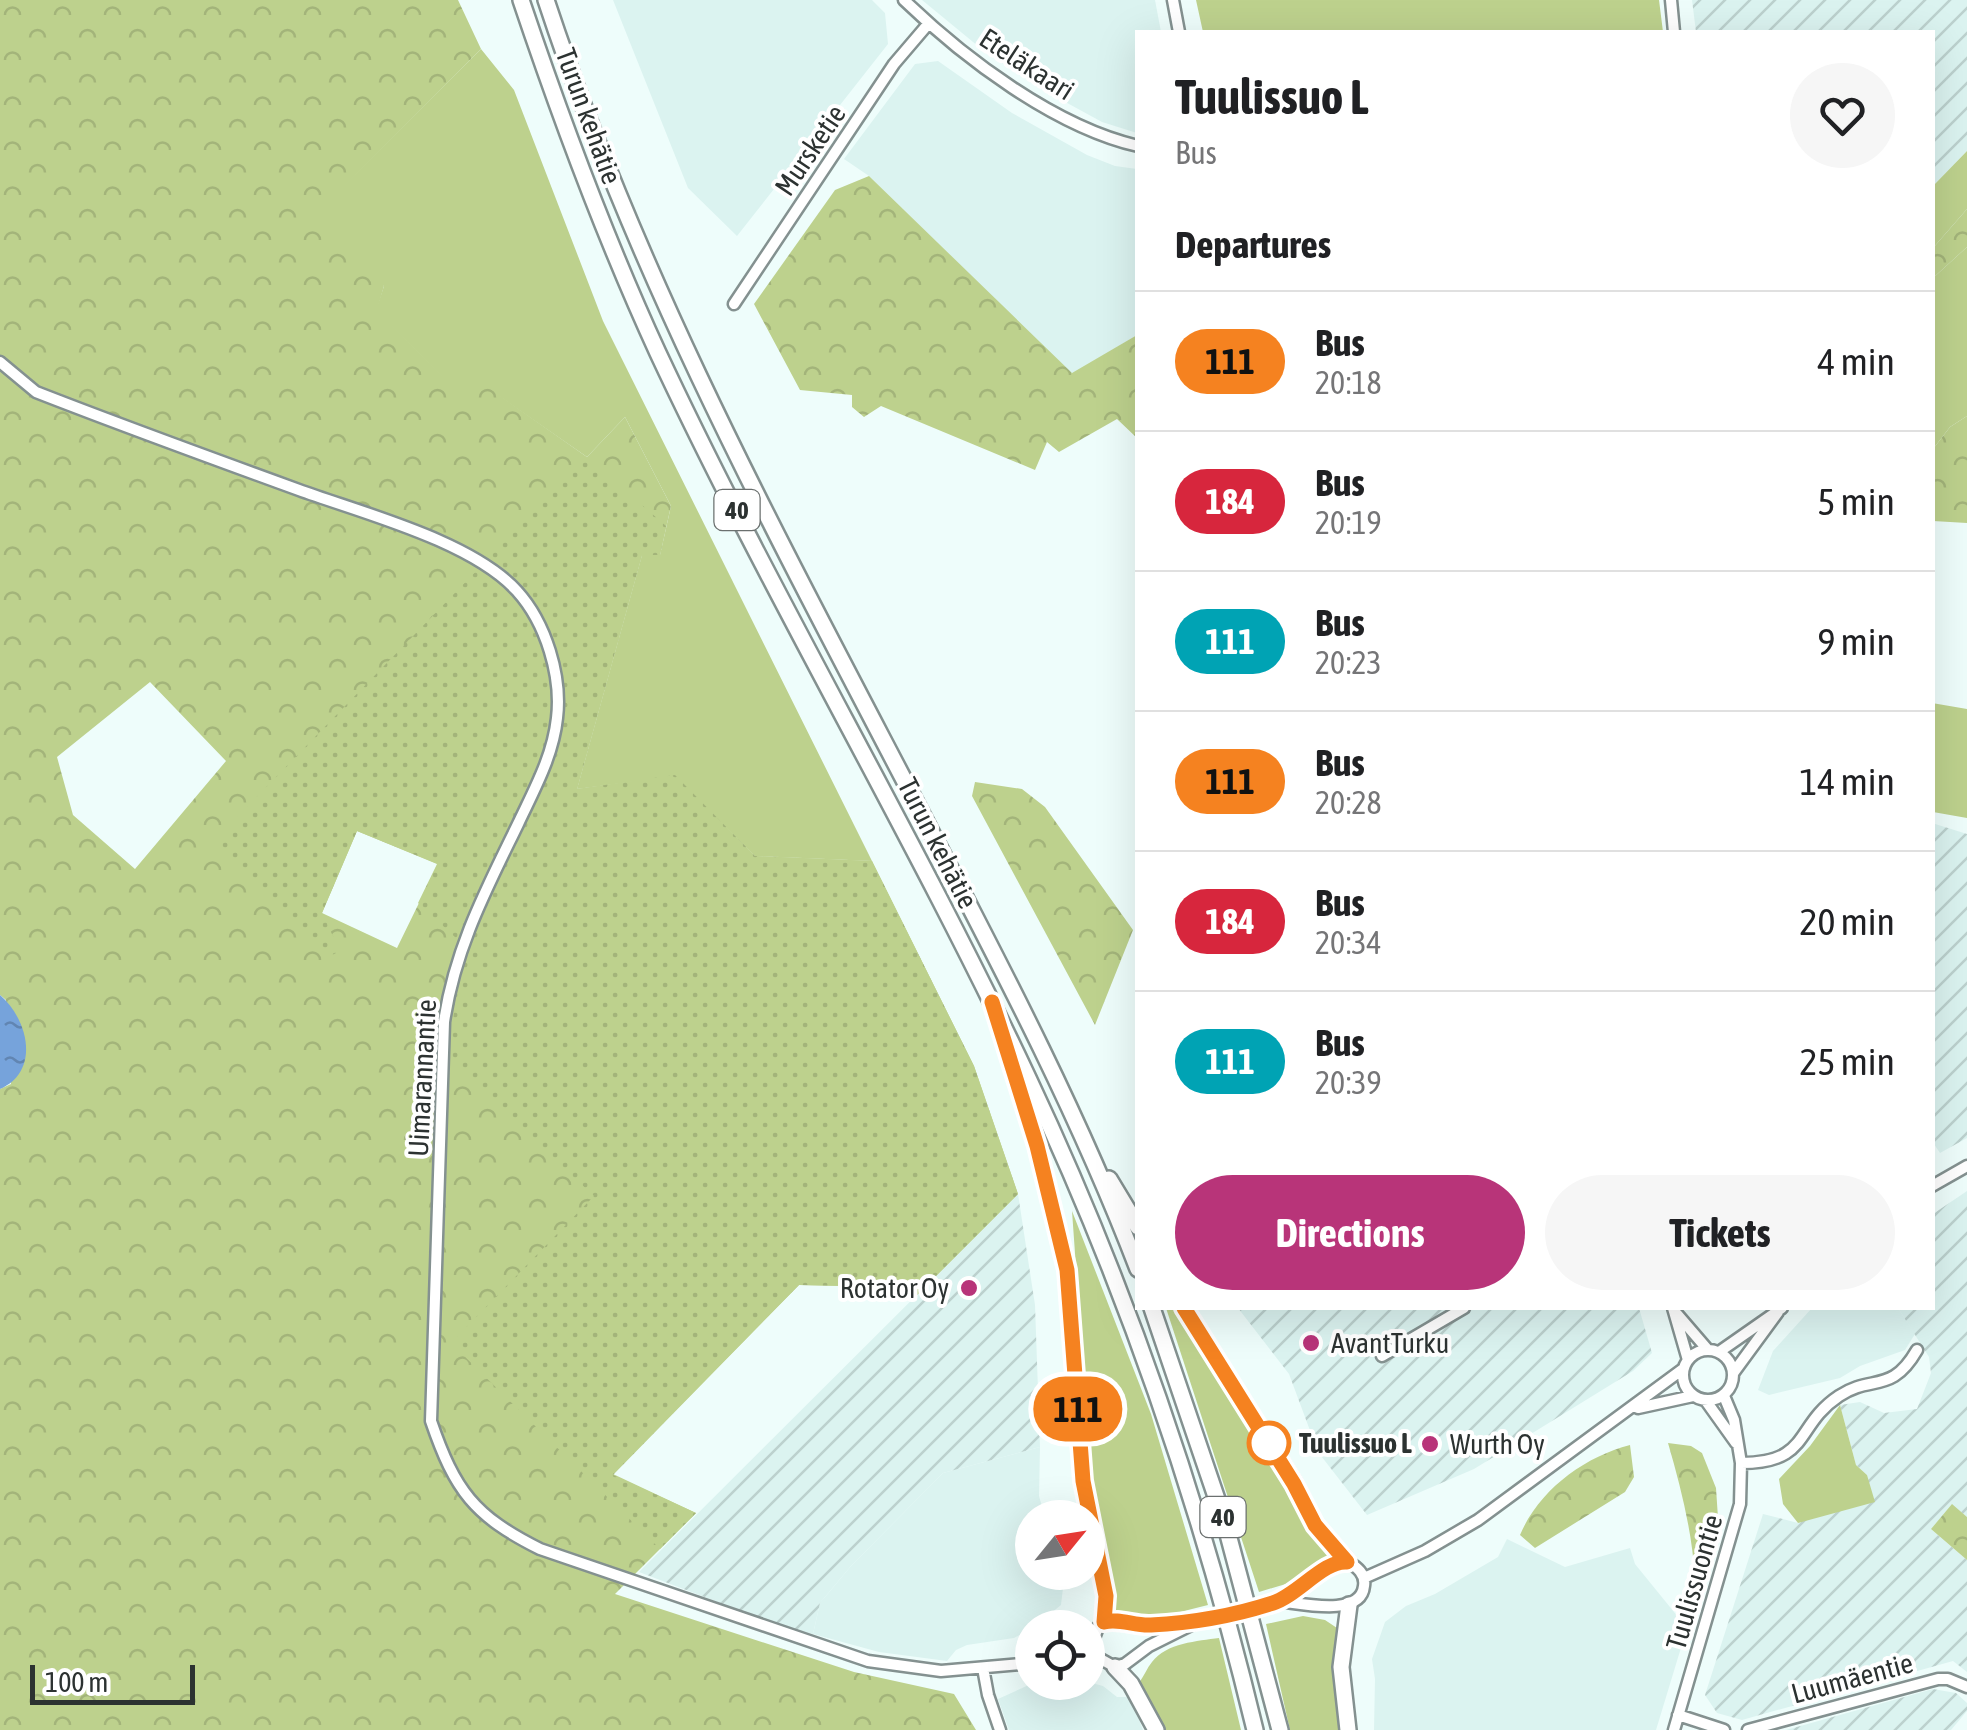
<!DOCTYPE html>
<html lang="en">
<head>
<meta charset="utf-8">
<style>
	body { margin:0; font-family:"Asap Condensed",sans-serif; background:#f6f6f6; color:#202124; height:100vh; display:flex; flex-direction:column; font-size:38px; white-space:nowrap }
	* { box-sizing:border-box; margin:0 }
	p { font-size:32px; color:#757577 }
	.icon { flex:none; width:55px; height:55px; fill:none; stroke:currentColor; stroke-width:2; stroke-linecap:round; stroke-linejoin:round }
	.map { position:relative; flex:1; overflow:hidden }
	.drawer { position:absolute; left:1135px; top:30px; width:800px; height:1280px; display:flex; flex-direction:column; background:#fff; border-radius:0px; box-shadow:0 10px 40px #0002 }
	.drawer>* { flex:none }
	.badge { padding:0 20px; border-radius:32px; font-size:35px; line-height:65px }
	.needle { width:65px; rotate:60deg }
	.buttons { position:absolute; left:1015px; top:1500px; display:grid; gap:20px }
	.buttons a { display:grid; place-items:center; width:90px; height:90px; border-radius:50%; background:#fff; box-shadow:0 10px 40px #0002; font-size:50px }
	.scale { position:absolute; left:30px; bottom:25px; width:165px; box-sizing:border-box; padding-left:10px; border:5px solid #2c3231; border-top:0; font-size:28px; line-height:35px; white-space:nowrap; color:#2c3231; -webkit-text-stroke:8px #fff; paint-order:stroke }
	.map>.badge { position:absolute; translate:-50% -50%; box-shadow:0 0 0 5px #fff }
	h2 { padding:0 40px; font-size:38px; line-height:90px }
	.round { display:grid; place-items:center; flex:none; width:105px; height:105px; border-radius:52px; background:#f6f6f6 }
	.head { display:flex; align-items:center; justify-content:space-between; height:170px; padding:0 40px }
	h1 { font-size:48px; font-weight:700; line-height:75px }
	.primary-button { display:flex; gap:20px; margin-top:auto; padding:20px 40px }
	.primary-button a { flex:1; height:115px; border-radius:60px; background:#b83479; color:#fff; font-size:40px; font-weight:700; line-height:115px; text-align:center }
	.primary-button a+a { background:#f6f6f6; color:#202124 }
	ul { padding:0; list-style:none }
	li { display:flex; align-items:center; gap:30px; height:140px; padding:0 40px; border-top:2px solid #e0e0e0 }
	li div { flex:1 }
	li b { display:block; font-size:38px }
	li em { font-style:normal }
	li .badge { min-width:110px; font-weight:700; text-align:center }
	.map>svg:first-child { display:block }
	.built { fill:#dbf3f0 }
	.industrial { fill:url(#industrial-furrows) }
	.grass { fill:#bdd18d }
	.forest { fill:url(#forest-crowns); fill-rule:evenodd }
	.park { fill:url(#park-dots) }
	.water { fill:url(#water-ripples) }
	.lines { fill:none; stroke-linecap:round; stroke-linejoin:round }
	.minor-casing { stroke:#849190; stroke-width:15 }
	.highway-casing { stroke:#849190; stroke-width:20 }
	.minor { stroke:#fff; stroke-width:10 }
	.highway { stroke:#fff; stroke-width:15 }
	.minor-bridge-casing { stroke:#849190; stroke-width:15; stroke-linecap:butt }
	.minor-bridge { stroke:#fff; stroke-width:10 }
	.line-casing { stroke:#fff; stroke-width:22 }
	.line { stroke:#f58220; stroke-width:15 }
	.poi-dot { fill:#b83479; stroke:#fff; stroke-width:4 }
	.stop-dot { fill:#fff; stroke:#f58220; stroke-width:5 }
	.labels { text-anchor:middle; stroke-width:8; stroke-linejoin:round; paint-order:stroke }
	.shield { fill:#fff; stroke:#6b706f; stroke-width:2.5 }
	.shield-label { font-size:25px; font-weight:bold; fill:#2c3231 }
	.street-label { font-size:28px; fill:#2c3231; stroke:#fff }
	.poi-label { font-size:28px; fill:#2c3231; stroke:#fff; text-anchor:start }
	.stop-label { font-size:28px; font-weight:bold; fill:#2c3231; stroke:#fff; text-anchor:start }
</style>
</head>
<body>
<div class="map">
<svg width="1967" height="1730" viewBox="0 0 1967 1730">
	<defs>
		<pattern id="industrial-furrows" width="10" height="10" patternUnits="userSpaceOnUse" patternTransform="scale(2.5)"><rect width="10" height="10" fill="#dbf3f0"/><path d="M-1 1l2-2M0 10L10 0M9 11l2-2" fill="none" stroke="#bcd1ce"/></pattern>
		<pattern id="forest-crowns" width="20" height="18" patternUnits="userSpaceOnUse" patternTransform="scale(2.5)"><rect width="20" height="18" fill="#bdd18d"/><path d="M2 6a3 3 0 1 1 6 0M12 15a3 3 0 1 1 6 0" fill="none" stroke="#a3b47a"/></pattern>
		<pattern id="park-dots" width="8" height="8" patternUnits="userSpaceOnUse" patternTransform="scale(2.5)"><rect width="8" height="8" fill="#bdd18d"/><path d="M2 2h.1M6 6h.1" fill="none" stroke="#a3b47a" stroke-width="1.8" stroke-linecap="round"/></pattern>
		<pattern id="water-ripples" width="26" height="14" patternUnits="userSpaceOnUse" patternTransform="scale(2.5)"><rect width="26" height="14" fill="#76a3db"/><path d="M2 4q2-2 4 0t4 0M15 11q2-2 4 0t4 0" fill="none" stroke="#6185b2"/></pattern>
	</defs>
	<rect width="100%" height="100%" fill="#eefdfb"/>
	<path class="built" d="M613,0h259l13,13 3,31 -151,192 -49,-48z
		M922,0h233l6,32h-23l-1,101 -35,-11 -66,-36 -52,-35z
		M938,61l74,52 75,42 28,11 22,3v166l-65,39 -203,-198 -25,-17 71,-95z
		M1812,1308h86l17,26 -10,16 -45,16 -20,12 -71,17 -11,-5 15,-39z
		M1040,1447l-1,49 6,21 -13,1v54l27,1 4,15 -2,17 -27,22 -20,11 -47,7 -11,5 -9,11 -68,-9 -66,-18 7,-31 31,-37 92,-93z
		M1507,1539l58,28 65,-19 5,16 52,64 -31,102h-282l1,-51 -3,-20 13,-37 21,-16 29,-12 63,-37z
		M1088,1682l15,4 14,11h11l6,8 9,25h-134l-11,-31 33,-15z"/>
	<path class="industrial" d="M1692,0h275v151l-34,35 -1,-154h-236z
		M1932,823l35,11v304l-27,15 -8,-12z
		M1967,1191v326l-15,-12 -21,24 36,31v112l-14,-11 -211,59 -25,-7 -12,-18 58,-181 35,9 69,-48 -11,-10 -16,-60 20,-3 24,11 33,-4 14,-36 -2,-16 -31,-49h34l1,-94z
		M1018,1194l17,111 5,142 -97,26 -92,93 -31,37 -7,31 -35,-9 -139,-53z
		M1238,1308h401l13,45 -19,18 -159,98 -107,46 -49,-63 -29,-78z
		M1933,1689l23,4 11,10v8l-16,19h-165z"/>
	<path class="grass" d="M1196,0h463l4,32h-460z
		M481,49l33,41 89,231 269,540 -117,-5 -80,-80 -98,13 65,-234h18l11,-49 -46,-89 -38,40 -98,-68 -29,6 -84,-85 8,-24 -65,-75z
		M1967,151v58l-34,39v-62z
		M1967,247v169l-17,11 -17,22v-171z
		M1932,703l35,6v109l-34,-6z
		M1072,1211l79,203 57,191 -52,13 -43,-7 -22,-134z
		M1166,1308h12l95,153 32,62 27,34 -33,23 -40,12z
		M1840,1405l16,60 11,10 8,27 -77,21 -15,-19 -4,-25 31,-33z
		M1303,1616l22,4 15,10 -5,37 8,63h-53l-24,-106z
		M1219,1638l22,92h-77l-25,-47c5,-7 8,-15 13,-21 14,-19 46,-21 67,-24z"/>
	<path class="forest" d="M0,0h458l23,49 -161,162 60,63 4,12 -7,24 83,84 29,-6 98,69 38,-40 46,89 -11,49h-18l-65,234 98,-14 80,81 117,5 102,205 44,128 -106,106 -19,-13 -94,-2 -186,189 83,39 -81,81 239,78 100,22 22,36h-976v-641l11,-5 -5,-84 -6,-5zM150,682l76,79 -91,108 -62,-54 -16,-58zM357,831l81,33 -41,84 -75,-35z
		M869,176l203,197 65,-38v103l-20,-19 -58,33 -12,-10 -12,28 -154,-64 -17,11 -12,-10v-12l-52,-5 -46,-86 81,-114z
		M1967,209v38l-34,31v-30z
		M1967,416v107l-34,-2v-72l17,-22z
		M975,782l47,7 23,18 88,123 -38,95 -123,-229z
		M1668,1443l23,3 11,7 14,35 2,30 -23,60c-3,-47 -14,-90 -27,-135z
		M1630,1445l4,32 -9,15 -90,56 -15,-13c19,-45 64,-78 110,-90z
		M1952,1504l15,13v43l-36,-31z"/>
	<path class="park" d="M587,457l79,69 -6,29h-18l-65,234 98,-14 80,81 117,5 102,205 44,128 -106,106 -19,-13 -94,-2 -186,190 83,38 -36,36 -209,-206 143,-147 -145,-133 8,-82 11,-32 -50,-46 19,-39 -80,-33 -35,82 18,38 -10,5 -120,-111z"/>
	<path class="water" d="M0,995c28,24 41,76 0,94z"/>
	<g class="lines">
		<defs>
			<path id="minor" d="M904,0c60,58 151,127 234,146
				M1173,0l6,32
				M1671,0l3,32
				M734,304l160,-240 35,-41
				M0,362l36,30c87,34 175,66 263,98 63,23 173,51 218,101 29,32 45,85 40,127 -4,38 -23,72 -39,106 -32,66 -63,124 -74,198l-13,399c24,70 43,95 109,128l328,112 73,10 91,-8
				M1932,1186l35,-20
				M1673,1308l15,52
				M1677,1314l31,36
				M1683 1375a25 25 0 1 1 50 0a25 25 0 1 1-50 0Z
				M1719,1352l63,-44
				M1382,1356l82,-48
				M1734,1372l44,-60
				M1706,1401l30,42
				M1638,1408l55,-12
				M1741,1463c70,0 53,-37 98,-67 33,-22 52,-1 78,-46
				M1347,1561c10,6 19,13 17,25 -3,32 -64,17 -86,15l54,-37z
				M1364,1578l61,-27 53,-31 205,-151
				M1117,1620l24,5 52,-1 -44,22 -24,18 -10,3 -18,-10 -4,-16 5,-14z
				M983,1668l5,27 12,35
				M1678,1715l46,15
				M1674,1730l66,-226 1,-41 -7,-43 -10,-24
				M1748,1730l190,-51h10l19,8"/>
			<path id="highway" d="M521,0c40,119 84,238 137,353 115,246 255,480 370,725 99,210 173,427 227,652
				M546,0c95,289 241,555 381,824 76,146 152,291 211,445
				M1010,1058l27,88 30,124 16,211 23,115 -2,26
				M1109,1179l29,48
				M1152,1308l73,215 55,207
				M1184,1308l110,175 21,42 32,36
				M1115,1667l16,17 25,46
				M1348,1730l-7,-63 8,-62"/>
		</defs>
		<use href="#minor" class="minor-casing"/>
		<use href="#highway" class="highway-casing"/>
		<use href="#minor" class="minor"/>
		<use href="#highway" class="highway"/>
		<defs>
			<path id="minor-bridge" d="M1193,1624l85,-23"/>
		</defs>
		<use href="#minor-bridge" class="minor-bridge-casing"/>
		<use href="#minor-bridge" class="minor-bridge"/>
	</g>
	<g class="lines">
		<defs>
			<path id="line" d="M992,1002l45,144 30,124 16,211 23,115 -2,26c16,-4 30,4 47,3 42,-2 82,-9 122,-22 25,-8 51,-43 74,-41l-32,-37 -21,-41 -110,-176"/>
		</defs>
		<use href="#line" class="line-casing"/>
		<use href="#line" class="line"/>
	</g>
	<g class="poi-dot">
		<circle cx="969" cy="1288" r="10"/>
		<circle cx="1311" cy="1343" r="10"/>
		<circle cx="1430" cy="1444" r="10"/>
	</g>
	<circle class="stop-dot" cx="1269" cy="1443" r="20"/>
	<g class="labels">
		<g class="shield">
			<rect x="714.5" y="490" width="45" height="40" rx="8"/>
			<rect x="1200.5" y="1497" width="45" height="40" rx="8"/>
		</g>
		<g class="shield-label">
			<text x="737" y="519">40</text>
			<text x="1223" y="1526">40</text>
		</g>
		<g class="street-label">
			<text transform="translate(1027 64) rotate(33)" y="10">Eteläkaari</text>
			<text transform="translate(589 116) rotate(70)" y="10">Turun kehätie</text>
			<text transform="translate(810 150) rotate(-56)" y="10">Mursketie</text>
			<text transform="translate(938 843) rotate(63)" y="10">Turun kehätie</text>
			<text transform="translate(422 1078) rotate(-87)" y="10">Uimarannantie</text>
			<text transform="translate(1694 1582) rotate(-74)" y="10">Tuulissuontie</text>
			<text transform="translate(1852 1678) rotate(-15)" y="10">Luumäentie</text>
		</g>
		<g class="poi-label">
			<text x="949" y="1298" text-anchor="end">Rotator Oy</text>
			<text x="1331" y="1353">AvantTurku</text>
			<text x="1450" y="1454">Wurth Oy</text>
		</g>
		<g class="stop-label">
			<text x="1299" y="1453">Tuulissuo L</text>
		</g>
	</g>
</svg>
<div class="buttons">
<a><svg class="needle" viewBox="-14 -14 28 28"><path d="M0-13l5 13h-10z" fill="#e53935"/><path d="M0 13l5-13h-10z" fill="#757577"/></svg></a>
<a><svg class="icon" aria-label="locate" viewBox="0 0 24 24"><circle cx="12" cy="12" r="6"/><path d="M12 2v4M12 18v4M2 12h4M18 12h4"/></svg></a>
</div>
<div class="scale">100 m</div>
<b class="badge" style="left:1078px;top:1409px;background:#f58220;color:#111">111</b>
<section class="drawer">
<div class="head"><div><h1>Tuulissuo L</h1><p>Bus</p></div><a class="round"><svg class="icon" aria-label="heart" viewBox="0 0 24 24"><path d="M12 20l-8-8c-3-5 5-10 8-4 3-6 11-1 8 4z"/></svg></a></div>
<h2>Departures</h2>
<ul>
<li><span class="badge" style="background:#f58220;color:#111">111</span><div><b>Bus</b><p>20:18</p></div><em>4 min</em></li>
<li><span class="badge" style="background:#d7263d;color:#fff">184</span><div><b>Bus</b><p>20:19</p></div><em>5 min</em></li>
<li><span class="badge" style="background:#00a3b4;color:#fff">111</span><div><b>Bus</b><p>20:23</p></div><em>9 min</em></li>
<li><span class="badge" style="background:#f58220;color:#111">111</span><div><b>Bus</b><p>20:28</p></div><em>14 min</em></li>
<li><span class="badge" style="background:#d7263d;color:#fff">184</span><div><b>Bus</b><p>20:34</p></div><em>20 min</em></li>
<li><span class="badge" style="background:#00a3b4;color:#fff">111</span><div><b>Bus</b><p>20:39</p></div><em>25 min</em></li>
</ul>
<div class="primary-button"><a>Directions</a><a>Tickets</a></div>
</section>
</div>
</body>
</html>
